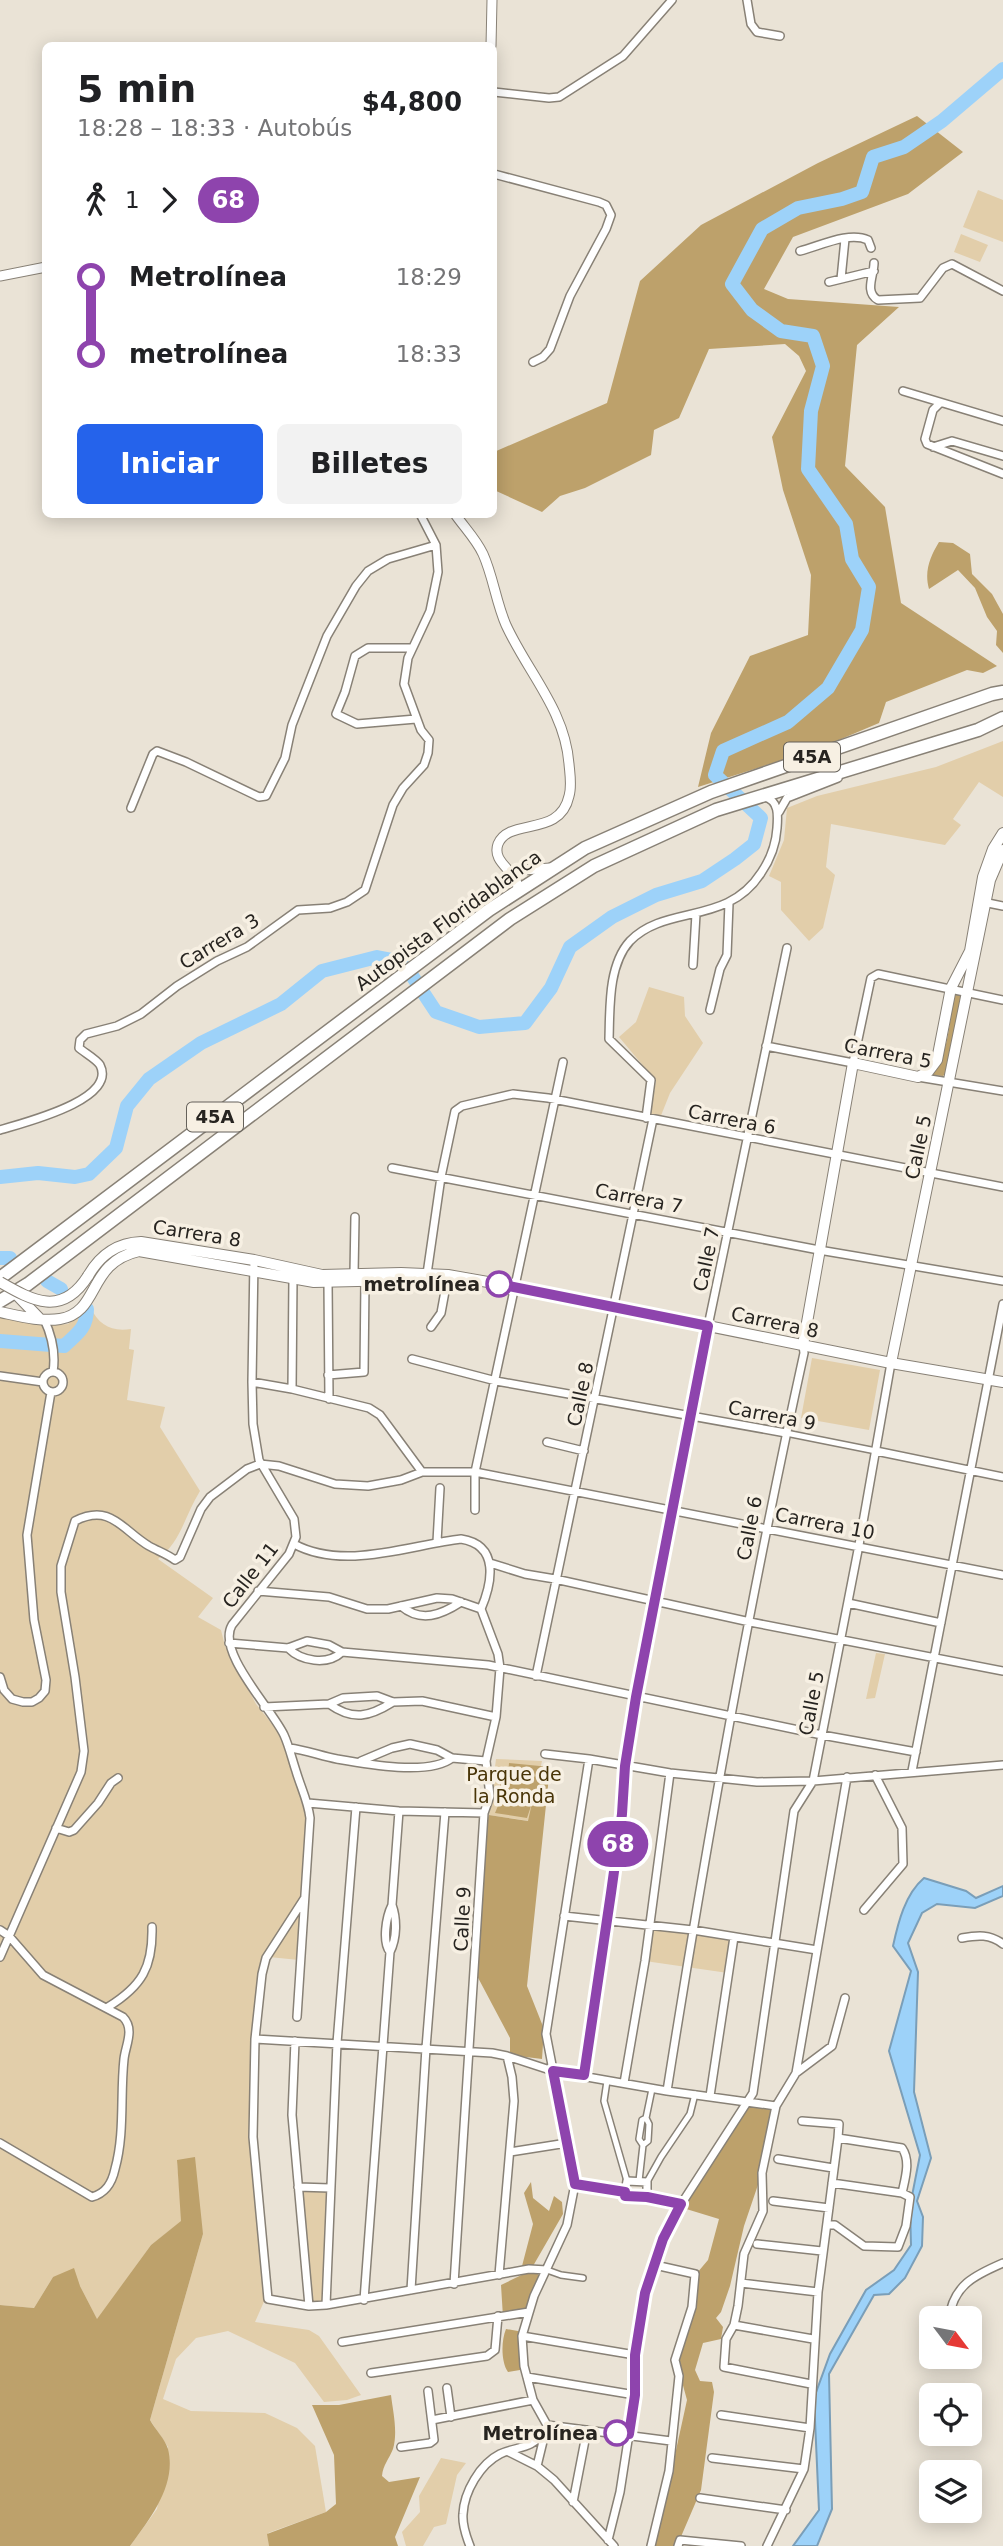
<!DOCTYPE html>
<html lang="es">
<head>
<meta charset="utf-8">
<style>
	body { margin:0; font-family:"DejaVu Sans",sans-serif; background:#f2f2f2; color:#202124; height:100vh; display:flex; flex-direction:column; font-size:26px; white-space:nowrap }
	* { box-sizing:border-box; margin:0 }
	p { font-size:23px; color:#757577 }
	.icon { flex:none; width:38px; height:38px; fill:none; stroke:currentColor; stroke-width:2; stroke-linecap:round; stroke-linejoin:round }
	.map { position:relative; flex:1; overflow:hidden }
	.side { position:absolute; left:42px; top:42px; width:455px; height:476px; display:flex; flex-direction:column; background:#fff; border-radius:10px; box-shadow:0 4px 18px #0003 }
	.side>* { flex:none }
	.badge { padding:0 14px; border-radius:23px; font-size:24px; line-height:46px }
	.needle { width:46px; rotate:122deg }
	.controls { position:absolute; left:919px; top:2306px; display:grid; gap:14px }
	.controls a { display:grid; place-items:center; width:63px; height:63px; border-radius:10px; background:#fff; box-shadow:0 4px 18px #0003; font-size:35px }
	.map>.badge { position:absolute; translate:-50% -50%; box-shadow:0 0 0 4px #fff }
	.legs { display:flex; align-items:center; gap:10px; height:77px; padding:0 35px; font-size:23px }
	.legs p { margin-inline-start:auto }
	.headline { display:flex; align-items:center; justify-content:space-between; height:119px; padding:0 35px }
	h1 { font-size:38px; font-weight:700; line-height:52px }
	.cta { display:flex; gap:14px; margin-top:auto; padding:14px 35px }
	.cta a { flex:1; height:80px; border-radius:10px; background:#2563eb; color:#fff; font-size:28px; font-weight:700; line-height:80px; text-align:center }
	.cta a+a { background:#f2f2f2; color:#202124 }
	ul { padding:0 35px; list-style:none }
	li { display:flex; align-items:center; gap:24px; height:77px; font-size:26px }
	li i { display:grid; place-items:center; width:10px; height:100%; margin:0 9px; background:currentColor }
	li i::after { content:''; width:18px; height:18px; margin:-9px; border:5px solid; border-radius:50%; background:#fff }
	li p { margin-inline-start:auto }
	li:first-child i { background:linear-gradient(#0000 50%,currentColor 0) }
	li:last-child i { background:linear-gradient(currentColor 50%,#0000 0) }
	.map>svg:first-child { display:block }
	.green { fill:#e2ceaa }
	.forest { fill:#bda16b }
	.water { fill:#9dd2f9; stroke:#7a9eb8; stroke-width:2 }
	.lines { fill:none; stroke-linecap:round; stroke-linejoin:round }
	.river { stroke:#9dd2f9; stroke-width:14 }
	.pedestrian-casing { stroke:#888176; stroke-width:8 }
	.minor-casing { stroke:#888176; stroke-width:10 }
	.tertiary-casing { stroke:#888176; stroke-width:11 }
	.secondary-casing { stroke:#888176; stroke-width:12 }
	.trunk-casing { stroke:#888176; stroke-width:15 }
	.pedestrian { stroke:#fff; stroke-width:5 }
	.minor { stroke:#fff; stroke-width:7 }
	.tertiary { stroke:#fff; stroke-width:9 }
	.secondary { stroke:#fff; stroke-width:10 }
	.trunk { stroke:#fff; stroke-width:12 }
	.secondary-bridge-casing { stroke:#888176; stroke-width:12; stroke-linecap:butt }
	.secondary-bridge { stroke:#fff; stroke-width:10 }
	.line-1-casing { stroke:#fff; stroke-width:16 }
	.line-1 { stroke:#8e44ad; stroke-width:10 }
	.stop-1-dot { fill:#fff; stroke:#8e44ad; stroke-width:3.5 }
	.labels { text-anchor:middle; stroke-width:7; stroke-linejoin:round; paint-order:stroke }
	.shield { fill:#f7f0e3; stroke:#65615a; stroke-width:2 }
	.shield-label { font-size:18px; font-weight:bold; fill:#272420 }
	.street-label { font-size:19px; fill:#272420; stroke:#f7f0e3 }
	.stop-label { font-size:19px; font-weight:bold; fill:#272420; stroke:#f7f0e3; text-anchor:end }
	.park-label { font-size:19px; fill:#493508; stroke:#f7f0e3 }
</style>
</head>
<body>
<div class="map">
<svg width="1003" height="2546" viewBox="0 0 1003 2546">
	<rect width="100%" height="100%" fill="#eae3d6"/>
	<path class="green" d="M978,190l25,10v42l-40,-15z
		M961,234l27,11 -8,17 -26,-10z
		M1003,741v56l-24,-15 -26,37 8,6 -16,20 -114,-21 -5,43 9,8 -12,53 -14,13 -28,-31v-28l-12,-6 15,-36 3,-32 30,-12 119,-29z
		M649,987l35,10 1,19 18,27 -33,50 -10,25 -10,-2 6,-35 -37,-44 17,-15z
		M90,1307c9,18 21,25 41,22l-2,20 5,1 -7,50 38,7 -5,20 40,64c-15,24 -19,51 -42,68l55,39 -15,19 23,13 4,16 31,58 24,30 28,82 -9,144 -30,-3 -9,17 -8,163 14,160 -11,25 54,8 10,6 42,59 -14,5 -23,2 -29,-39 -67,-32 -32,7 -20,21 -13,40 28,12 74,2 32,15 18,18 11,66 -58,21 1,13h-139l27,-37 11,-62 -18,-27 53,-186 -26,-73 5,60 -31,24 -54,75 -17,-34 -27,-9 -19,31 -34,-3v-988l57,8 11,-1z
		M812,1358l68,12 -11,60 -68,-12z
		M876,1653l9,1 -10,44 -9,1z
		M496,1759l46,2 -13,60 -40,-6z
		M650,1925l84,12 -6,36 -83,-12z
		M300,2188l29,2 -4,111h-14z
		M441,2458l25,5 -9,12 -11,49 -12,3 -11,19h-17l-4,-14 18,-20 -1,-16z"/>
	<path class="forest" d="M917,116l46,36 -55,42 -115,43 -29,52 24,10 111,8 -42,38 -12,121 40,41 16,96 96,63 -14,7 -16,-3 -81,32 -7,21 -59,25 -122,39 13,-54 39,-77 58,-21 3,-60 -28,-85 -11,-53 34,-66 -7,-15 -14,-12 -76,5 -30,69 -25,12 -3,25 -66,33 -25,8 -18,16 -48,-22v-38l113,-49 33,-122 61,-56 117,-62z
		M939,542l14,1 17,11 2,20 20,20 11,20v39l-7,-8 1,-14 -10,-14 -12,-29 -17,-18 -29,19c-5,-18 1,-32 10,-47z
		M954,994l7,1 -15,78 -3,3 -14,-1c19,-10 21,-59 25,-81z
		M509,1763l41,4 -23,219 17,43 -2,30 -32,-4v-17l-35,-66 11,-150 3,-7 39,6 4,-18 -5,15 -32,-5 5,-12v-24l8,-1z
		M750,2103l25,3 -13,67 -18,53 -14,60 -9,26 -5,6 7,9 -2,12 -18,4 -8,27 5,11 12,1 2,10 -13,98 -24,56h-22l32,-146 -11,-40 21,-87 11,-13 11,-41 -36,-11z
		M195,2157l8,77 -53,186c5,9 15,19 18,29 9,36 -18,70 -38,97h-130v-241l34,3 19,-31 21,-9 6,18 17,33 54,-74 30,-24 -4,-61z
		M531,2182l2,16 16,13 5,-15 8,6 1,12 -30,52h-11l11,-42 -9,-31z
		M532,2270l10,7 -20,39 -19,1 -2,-32z
		M506,2329l12,2 3,3 -1,36 -12,2c-7,-10 -7,-31 -2,-43z
		M391,2395c2,17 7,37 2,54 -4,10 -10,16 -11,27l7,6 31,-5 -25,60 3,9h-129l-2,-12 59,-22 10,-8 -2,-49 -22,-50h27z"/>
	<path class="water" d="M924,1878l42,13 10,7 27,-12v10l-28,12 -38,-4 -15,9 -14,30 10,29 -4,120 17,66 -14,43 6,16 -1,29 -17,32 -16,16 -15,1 -45,79 3,135 -15,37h-24l26,-36 -5,-112 16,-44 36,-64 28,-20 17,-25 -1,-39 10,-51 -31,-104 22,-80 -18,-25c5,-23 12,-52 31,-68z"/>
	<g class="lines">
		<path class="river" d="M0,1177l38,-4 37,4 14,-3 27,-26 11,-42 22,-27 52,-36 80,-39 41,-33 55,-14 26,5 33,50 43,15 46,-4 26,-35 19,-41 42,-30 44,-22 46,-14 33,-22 19,-15 7,-26 -46,-43 8,-24 65,-29 40,-34 34,-58 7,-43 -17,-28 -6,-35 -38,-55 3,-58 12,-45 -10,-30 -32,-5 -29,-21 -20,-26 30,-55 36,-21 44,-9 20,-7 11,-35 31,-10 38,-26 61,-52
			M0,1258h10
			M47,1281l14,8
			M0,1341l64,5c13,-12 23,-18 23,-37"/>
		<defs>
			<path id="pedestrian" d="M786,1433l90,18
				M607,2081l-3,20 23,80
				M643,2145l-4,-6 3,-19 4,-2
				M639,2181l4,-36 5,-4 1,-17 -3,-6 6,-29
				M647,2182l14,-25 29,-43 5,-20
				M547,2270l14,5 22,3"/>
			<path id="minor" d="M747,0l4,24 6,8 23,4
				M494,92l55,6 10,-1 64,-41 49,-56
				M494,174l105,28 7,3 5,10 -5,14 -36,67 -20,53 -7,8 -10,5
				M800,251c20,-5 49,-20 68,-11l3,8
				M874,263c0,13 -10,29 4,37l42,-2 23,-30 9,-4 51,27
				M841,279l4,-40
				M829,282l45,-11
				M903,391l100,30
				M939,404l-6,6 -8,29 2,5 76,30
				M933,447l19,-6 51,15
				M412,648h-44l-13,8 -10,36 -9,22 21,10 59,-5
				M131,808l22,-54 4,-3 29,11 73,35 7,-1 19,-38 7,-33 35,-89 29,-50 12,-15 20,-12 48,-14
				M779,812l8,-14 51,-20
				M983,902l20,4
				M693,965l3,-51
				M710,1010l10,-41 7,-14 2,-52
				M766,1046l87,17 18,-85 7,-4 125,26
				M918,1077l85,14
				M646,1118l5,-38 -42,-41c1,-31 -1,-74 21,-98 36,-37 97,-15 131,-68 9,-13 15,-29 16,-45 1,-13 2,-27 -12,-31
				M0,1130c22,-7 118,-30 100,-65 -4,-6 -15,-12 -21,-17l1,-8 6,-6 31,-8 24,-12 36,-28 40,-25 30,-14 51,-37 32,-2 17,-6 18,-12 28,-85 10,-17 21,-23 4,-12 1,-13 -8,-10 -17,-46 4,-26 22,-47 8,-39 -2,-27 -16,-31
				M392,1168l427,82 184,31
				M254,1260l-2,122 1,42 6,36 35,59 2,18 -7,17 -57,71c-16,27 40,84 52,110 5,11 8,24 12,36 5,17 12,30 14,47l-13,199
				M354,1274l1,-57
				M427,1274l14,-97 14,-66 7,-5 51,-12 35,4 455,89
				M328,1282l1,117
				M44,1319c8,17 12,34 9,53
				M431,1327l10,-14 7,-38
				M412,1359l84,22 290,52
				M43 1382a10 10 0 1 1 20 0a10 10 0 1 1-20 0Z
				M328,1375l36,-3 1,-91
				M0,1376l43,6
				M252,1382l40,7 77,19 11,7 42,57h53l528,103
				M292,1389l1,-111
				M547,1442l37,9
				M876,1451l127,26
				M475,1510v-38l88,-410
				M437,1542l3,-54
				M294,1544c50,27 116,1 167,-5 39,6 31,44 20,70l17,45 2,14 -4,49 -10,44 4,35 -6,17 -30,471
				M490,1563l35,11 30,5 195,43 253,49
				M258,1591l71,6 38,12h21l49,-11 15,1 29,10
				M848,1603l93,20
				M401,1606c20,17 40,9 60,-4
				M229,1643l59,5 19,-7 22,4 13,7 146,13 334,70 94,17
				M288,1648c13,13 39,18 54,4
				M536,1676l117,-557
				M0,1677l4,13 8,9 11,3h9l7,-4 6,-7 1,-11 -12,-60 -7,-85 24,-143
				M329,1704c24,17 40,13 64,-2
				M264,1707l65,-3 14,-6 34,-2 16,6 29,-1 74,16
				M289,1748c17,2 32,8 48,11 28,5 93,17 115,-1
				M545,1754l44,5 81,14 87,9 56,-1 190,-16
				M361,1761l31,-13 18,-4 27,6 15,8 34,3
				M912,1771l91,-467
				M308,1803l91,8 85,2
				M56,1828l13,4 5,-2 24,-27 13,-20 7,-5
				M304,1899l-38,59 -4,16 -7,65 -2,98 15,162 41,7 17,-1 203,-36 18,1
				M864,1910l39,-46 -1,-36 -27,-53
				M564,1916l129,14 124,20
				M0,1930l9,6 34,39 80,42c4,4 6,9 6,15 0,9 -4,18 -5,27 -4,37 1,74 -9,110 -3,14 -9,24 -23,28l-92,-54
				M962,1938c16,-3 28,-4 41,6
				M390,1952c-8,-10 -4,-35 2,-47l7,-94
				M0,1957l81,-185 3,-21 -9,-74 -14,-85v-26l14,-45c36,-18 47,9 74,25 9,5 18,8 26,14l5,-3 21,-48 9,-12 37,-28 13,-5 19,2 56,18 33,2 33,-6 21,-8
				M108,2007c34,-21 45,-40 44,-80
				M255,2039l237,14 15,3 46,15 114,20 109,15
				M295,2041l-3,74 17,191
				M796,2073l51,-296
				M584,2075l24,-156 14,-105 3,-48 11,-69 72,-371 79,-378
				M624,2083l21,-122 25,-188
				M667,2091c39,-247 83,-493 137,-738l-1,-8
				M710,2096l24,-159
				M838,2138l64,10c9,13 3,31 0,45
				M510,2152l57,-9
				M778,2159l55,9
				M575,2184l50,8v4l22,1 34,7
				M298,2187l32,1
				M625,2192l2,-11 20,1v15
				M773,2201l56,7
				M828,2225h7l29,21 34,1 8,-21 4,-29 -8,-4 -70,-10
				M757,2244l65,7
				M499,2275l15,-174 -2,-24 -5,-21
				M741,2283l77,9
				M411,2290l15,-242 19,-236
				M364,2300l26,-348c7,-14 7,-33 2,-47
				M326,2305l11,-262 19,-236
				M949,2319c4,-34 26,-44 54,-56
				M734,2325l79,14
				M522,2336l113,19
				M342,2342l187,-30
				M371,2373l116,-17 8,-6 3,-34
				M527,2377l108,18
				M811,2384l-87,-17 2,-28 8,-14 4,-19 6,-52 19,-43 -1,-38 14,-67 20,-33 36,-27 13,-48
				M447,2388l4,29
				M721,2415l89,13
				M432,2420l101,-20
				M547,2425l124,16
				M401,2447l29,-4 4,-3 -6,-49
				M509,2452l28,14 17,14 60,66
				M712,2458l92,11
				M537,2466l10,-41 -14,-25 -9,-34 -2,-30 12,-40 33,-71 8,-41 -29,-150 43,-275
				M700,2498l86,12
				M573,2502l14,-72
				M608,2540l12,-48 15,-97v-40l10,-62 26,-73 82,-127 41,-282 19,-30 46,-236 32,-182
				M470,2546c-4,-10 -8,-21 -7,-32 1,-22 17,-50 37,-60 17,-8 32,-4 43,-22
				M651,2546l18,-75 10,-95 -4,-16 17,-53 3,-33 -40,-9
				M678,2546l2,-6 61,6
				M767,2546l37,-77 6,-41 8,-136 20,-154 1,-14 -37,-3"/>
			<path id="tertiary" d="M491,46l1,-46
				M0,276l46,-9
				M455,514c9,13 21,25 28,40 10,22 13,48 23,71 22,48 59,85 63,139 1,11 3,22 0,32 -9,42 -60,21 -71,48 -7,20 21,27 20,46
				M511,871l39,-3"/>
			<path id="secondary" d="M88,1276c12,-21 28,-33 53,-34l113,18 68,15 79,-2 47,2 68,12 375,76 112,19
				M15,1293l25,26
				M0,1312c19,4 41,10 60,7 41,-7 26,-56 79,-68l175,31 87,-2 11,-4
				M803,1345l50,-282 65,14 10,-5 9,-12 14,-72 19,-37 13,-74 10,-28 10,-16
				M891,1363l99,-483 13,-30"/>
			<path id="trunk" d="M0,1278l489,-368 96,-62 126,-56 281,-98 11,-2
				M0,1301l28,-17 482,-365 84,-53 122,-56 262,-80 25,-12"/>
		</defs>
		<use href="#pedestrian" class="pedestrian-casing"/>
		<use href="#minor" class="minor-casing"/>
		<use href="#tertiary" class="tertiary-casing"/>
		<use href="#secondary" class="secondary-casing"/>
		<use href="#trunk" class="trunk-casing"/>
		<use href="#pedestrian" class="pedestrian"/>
		<use href="#minor" class="minor"/>
		<use href="#tertiary" class="tertiary"/>
		<use href="#secondary" class="secondary"/>
		<use href="#trunk" class="trunk"/>
		<defs>
			<path id="secondary-bridge" d="M0,1282c33,19 62,35 88,-6"/>
		</defs>
		<use href="#secondary-bridge" class="secondary-bridge-casing"/>
		<use href="#secondary-bridge" class="secondary-bridge"/>
	</g>
	<g class="lines">
		<defs>
			<path id="line-1" d="M499,1284l209,42 -72,371 -11,69 -3,48 -11,79 -27,182 -31,-4 22,113 50,8v4l22,1 34,7 -18,35 -18,54 -10,62v40l-6,39 -12,-1"/>
		</defs>
		<use href="#line-1" class="line-1-casing"/>
		<use href="#line-1" class="line-1"/>
	</g>
	<g class="stop-1-dot">
		<circle cx="499" cy="1284" r="12"/>
		<circle cx="617" cy="2433" r="12"/>
	</g>
	<g class="labels">
		<g class="shield">
			<rect x="784" y="742.5" width="56" height="29" rx="5"/>
			<rect x="187" y="1102.5" width="56" height="29" rx="5"/>
		</g>
		<g class="shield-label">
			<text x="812" y="763">45A</text>
			<text x="215" y="1123">45A</text>
		</g>
		<g class="street-label">
			<text transform="translate(448 920) rotate(-36)" y="7">Autopista Floridablanca</text>
			<text transform="translate(219 941) rotate(-31)" y="7">Carrera 3</text>
			<text transform="translate(888 1053) rotate(11)" y="7">Carrera 5</text>
			<text transform="translate(732 1119) rotate(11)" y="7">Carrera 6</text>
			<text transform="translate(918 1147) rotate(-78)" y="7">Calle 5</text>
			<text transform="translate(639 1198) rotate(11)" y="7">Carrera 7</text>
			<text transform="translate(197 1233) rotate(9)" y="7">Carrera 8</text>
			<text transform="translate(706 1259) rotate(-78)" y="7">Calle 7</text>
			<text transform="translate(775 1322) rotate(12)" y="7">Carrera 8</text>
			<text transform="translate(580 1394) rotate(-78)" y="7">Calle 8</text>
			<text transform="translate(772 1415) rotate(11)" y="7">Carrera 9</text>
			<text transform="translate(825 1523) rotate(11)" y="7">Carrera 10</text>
			<text transform="translate(749 1528) rotate(-79)" y="7">Calle 6</text>
			<text transform="translate(250 1575) rotate(-52)" y="7">Calle 11</text>
			<text transform="translate(811 1703) rotate(-79)" y="7">Calle 5</text>
			<text transform="translate(462 1919) rotate(-87)" y="7">Calle 9</text>
		</g>
		<g class="stop-label">
			<text x="480" y="1291">metrolínea</text>
			<text x="598" y="2440">Metrolínea</text>
		</g>
		<g class="park-label">
			<text x="514" y="1781">Parque de<tspan x="514" dy="22">la Ronda</tspan></text>
		</g>
	</g>
</svg>
<div class="controls">
<a><svg class="needle" viewBox="-14 -14 28 28"><path d="M0-13l5 13h-10z" fill="#e53935"/><path d="M0 13l5-13h-10z" fill="#757577"/></svg></a>
<a><svg class="icon" aria-label="locate" viewBox="0 0 24 24"><circle cx="12" cy="12" r="6"/><path d="M12 2v4M12 18v4M2 12h4M18 12h4"/></svg></a>
<a><svg class="icon" aria-label="layers" viewBox="0 0 24 24"><path d="M12 4l9 5-9 5-9-5zM3 14l9 5 9-5"/></svg></a>
</div>
<b class="badge" style="left:618px;top:1844px;background:#8e44ad;color:#fff">68</b>
<section class="side">
<div class="headline"><div><h1>5 min</h1><p>18:28 – 18:33 · Autobús</p></div><b>$4,800</b></div>
<div class="legs"><svg class="icon" aria-label="walk" viewBox="0 0 24 24"><circle cx="13" cy="4" r="2"/><path d="M13 8l-2 6 4 7M11 14l-3 7M7 12l3-4h3l4 4"/></svg>1<svg class="icon" aria-label="forward" viewBox="0 0 24 24"><path d="M9 5l7 7-7 7"/></svg><b class="badge" style="background:#8e44ad;color:#fff">68</b></div>
<ul>
<li><i style="color:#8e44ad"></i><b>Metrolínea</b><p>18:29</p></li>
<li><i style="color:#8e44ad"></i><b>metrolínea</b><p>18:33</p></li>
</ul>
<div class="cta"><a>Iniciar</a><a>Billetes</a></div>
</section>
</div>
</body>
</html>
